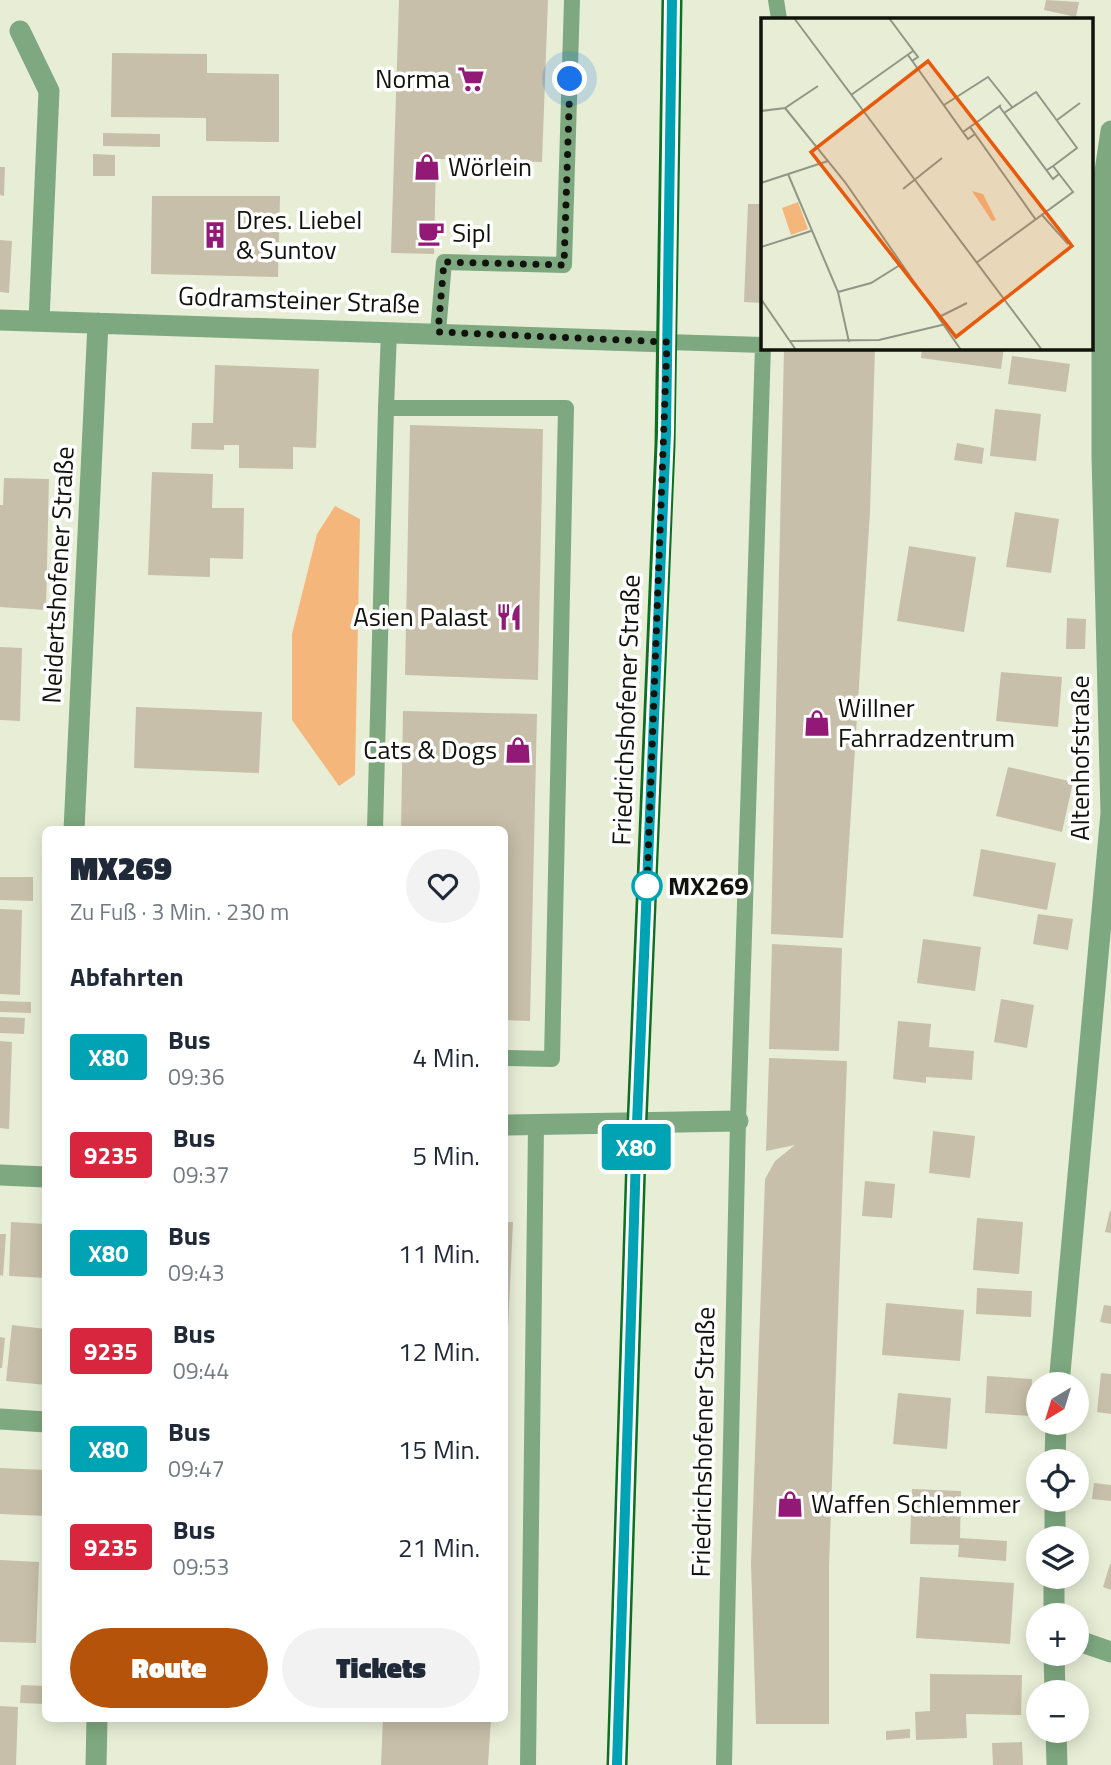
<!DOCTYPE html>
<html lang="de">
<head>
<meta charset="utf-8">
<style>
	body { margin:0; font-family:"Titillium Web",sans-serif; background:#f2f2f3; color:#1f2937; height:100vh; display:flex; flex-direction:column; font-size:26px; white-space:nowrap }
	* { box-sizing:border-box; margin:0 }
	p { font-size:23px; color:#747a83 }
	.icon { flex:none; width:38px; height:38px; fill:none; stroke:currentColor; stroke-width:2; stroke-linecap:round; stroke-linejoin:round }
	.map { position:relative; flex:1; overflow:hidden }
	.sheet { position:absolute; left:42px; top:826px; width:466px; height:896px; display:flex; flex-direction:column; background:#fff; border-radius:10px; box-shadow:0 4px 18px #0003 }
	.sheet>* { flex:none }
	.badge { padding:0 14px; border-radius:5px; font-size:24px; line-height:46px }
	.needle { width:46px; rotate:218deg }
	.tools { position:absolute; left:1026px; top:1372px; display:grid; gap:14px }
	.tools a { display:grid; place-items:center; width:63px; height:63px; border-radius:50%; background:#fff; box-shadow:0 4px 18px #0003; font-size:35px }
	.you { position:absolute; width:35px; height:35px; margin:-18px; border:5px solid #fff; border-radius:50%; background:#1a73e8; box-shadow:0 0 0 10px #1a73e833 }
	.map>.badge { position:absolute; translate:-50% -50%; box-shadow:0 0 0 4px #fff }
	h2 { padding:0 28px; font-size:26px; line-height:63px }
	.round { display:grid; place-items:center; flex:none; width:74px; height:74px; border-radius:37px; background:#f2f2f3 }
	.head { display:flex; align-items:center; justify-content:space-between; height:119px; padding:0 28px }
	h1 { font-size:33px; font-weight:800; line-height:52px }
	.action { display:flex; gap:14px; margin-top:auto; padding:14px 28px }
	.action a { flex:1; height:80px; border-radius:42px; background:#b45309; color:#fff; font-size:28px; font-weight:800; line-height:80px; text-align:center }
	.action a+a { background:#f2f2f3; color:#1f2937 }
	ul { padding:0; list-style:none }
	li { display:flex; align-items:center; gap:21px; height:98px; padding:0 28px }
	li div { flex:1 }
	li b { display:block; font-size:26px }
	li em { font-style:normal }
	li .badge { min-width:77px; font-weight:700; text-align:center }
	.map>svg:first-child { display:block }
	.green { fill:#f5b67c }
	.building { fill:#c7bfa9 }
	.lines { fill:none; stroke-linecap:round; stroke-linejoin:round }
	.lane { stroke:#7ea980; stroke-width:16 }
	.street { stroke:#7ea980; stroke-width:21 }
	.primary { stroke:#0c7022; stroke-width:21 }
	.line-casing { stroke:#fff; stroke-width:16 }
	.line { stroke:#00a3b4; stroke-width:10 }
	.walk { stroke:#11130b; stroke-width:7; stroke-dasharray:0 12.6 }
	.stop-dot { fill:#fff; stroke:#00a3b4; stroke-width:3.5 }
	.labels { text-anchor:middle; stroke-width:7; stroke-linejoin:round; paint-order:stroke }
	.poi-label { font-size:26px; fill:#11130b; stroke:#fff; text-anchor:start }
	.street-label { font-size:26px; fill:#11130b; stroke:#fff }
	.stop-label { font-size:26px; font-weight:bold; fill:#11130b; stroke:#fff; text-anchor:start }
	.inset-road { fill:none; stroke:#929685; stroke-width:2 }
	.view { fill:#e8590c; fill-opacity:0.15; stroke:#e8590c; stroke-width:3.5 }
	.inset-edge { fill:none; stroke:#11130b; stroke-width:3.5 }
</style>
</head>
<body>
<div class="map">
<svg width="1111" height="1765" viewBox="0 0 1111 1765">
	<rect width="100%" height="100%" fill="#e8eed6"/>
	<path class="green" d="M335,506l25,13 -5,256 -16,11 -47,-66v-86l25,-100z"/>
	<path class="building" d="M399,0h149l-6,162 -106,-3 -2,95 -43,-1z
		M1046,0l33,2 -3,15 -32,-7z
		M112,53l95,1v19l72,1v68l-73,-1v-23l-95,-1z
		M103,133l57,1v13l-57,-1z
		M93,154l22,1v21h-22z
		M0,167h5l-1,29 -4,-1z
		M152,196h128l-2,81 -127,-3z
		M748,204h15v99l-19,-1z
		M0,240l12,1 -3,52 -9,-1z
		M784,348h91l-5,164 -27,426 -72,-4z
		M922,348h82l-3,21 -80,-11z
		M1012,356l58,8 -4,28 -58,-8z
		M215,365l104,4 -3,79 -23,-1v22l-54,-1v-23h-15v5l-33,-1 1,-26h21z
		M995,409l46,5 -5,47 -46,-5z
		M410,425l133,4 -5,251 -133,-5z
		M957,443l27,5 -2,16 -28,-4z
		M152,472l61,2 -1,34h32l-1,51 -33,-1v19l-62,-2z
		M4,478l45,1 -3,131 -46,-3v-102h3z
		M1015,512l44,7 -8,54 -45,-6z
		M909,546l67,11 -12,75 -67,-11z
		M1067,618l19,1 -1,30h-19z
		M0,647l22,1 -2,73 -20,-1z
		M1001,672l61,5 -4,50 -62,-6z
		M136,707l126,5 -3,61 -125,-5z
		M403,711l134,3 -7,307 -26,-1v-190h-103z
		M1008,767l65,15 -11,50 -66,-16z
		M981,849l75,14 -9,47 -74,-14z
		M0,877h33v24l-33,-1z
		M0,909l22,1 -2,85 -20,-1z
		M1038,914l35,5 -5,31 -35,-6z
		M923,939l58,8 -6,44 -58,-8z
		M772,944l70,4 -3,103 -70,-2z
		M1001,999l33,6 -7,43 -33,-6z
		M0,1001l31,1v11l-31,-1z
		M0,1017l25,1 -1,16 -24,-1z
		M898,1021l33,3 -2,23 45,4 -2,29 -46,-3v6l-33,-4z
		M0,1041l12,1 -3,87 -9,-1z
		M769,1058l78,3 -18,506v157h-73l-5,-161 14,-384 10,-18 20,-16 -29,6z
		M933,1131l42,5 -5,42 -41,-5z
		M865,1181l30,3 -3,34 -30,-2z
		M1110,1211h1v22l-6,-1z
		M977,1218l46,4 -4,52 -46,-4z
		M11,1222l35,2v54l-37,-2z
		M504,1222h9l-7,148h-2z
		M0,1234h6l-3,42 -3,-1z
		M977,1288l55,3 -1,26 -55,-3z
		M886,1303l78,7 -4,51 -78,-6z
		M1104,1305l7,1v18l-11,-2z
		M12,1325l34,4v56l-40,-4z
		M0,1337l5,1 -3,30h-2z
		M1101,1373l10,1v40l-14,-2z
		M987,1376l45,3 -2,37 -45,-3z
		M898,1393l53,5 -4,51 -54,-5z
		M0,1468l46,2v46l-46,-2z
		M1094,1483l17,2v16l-19,-2z
		M912,1489l49,2 -1,47 47,3 -1,20 -48,-4 1,-12 -49,-1z
		M0,1560l39,2 -3,81 -36,-1z
		M1110,1564h1v26l-8,-3z
		M920,1577l94,6 -4,61 -94,-6z
		M930,1674l92,1 -1,40 -55,-1 1,24 -51,2 -1,-28 15,-1z
		M21,1685l25,1v18l-26,-1z
		M0,1706l18,1 -2,58h-16z
		M383,1718h108l-3,47h-107z
		M910,1729v9l-24,2v-9z
		M1022,1742l1,23h-30l-1,-22z"/>
	<g class="lines">
		<path class="lane" d="M776,0l3,19
			M389,332l-3,76h180l-14,651 -48,-1
			M438,332l6,-70 120,3 8,-265
			M667,342l96,3
			M375,830l11,-422
			M528,1765l8,-639
			M724,1765l14,-644 25,-775"/>
		<path class="street" d="M20,31l29,60 -10,230
			M0,320l667,22
			M74,830l24,-507
			M504,1125l234,-4
			M0,1175l46,2
			M1059,1384l52,-571 -9,-357v-265l9,-60
			M0,1419l46,3
			M1055,1461l1,-38
			M1055,1538v-38
			M1054,1615v-38
			M1076,1640l35,12
			M1054,1654l1,38
			M1056,1731l1,34
			M96,1765l1,-47"/>
		<path class="primary" d="M617,1765l20,-642 28,-678 7,-445"/>
	</g>
	<g class="lines">
		<defs>
			<path id="line" d="M617,1765l20,-642 29,-690 6,-433"/>
		</defs>
		<use href="#line" class="line-casing"/>
		<use href="#line" class="line"/>
		<path class="walk" d="M570,79l-6,186 -120,-3 -6,70 229,10 -20,544"/>
	</g>
	<defs>
		<symbol id="supermarket-bare" viewBox="-9 -9 18 18"><path d="M-6-5.5h2.5l.6 2H6L4.5 2H-2.5L-4.4-4H-6ZM-1.5 3.2a1.3 1.3 0 1 0 .1 0ZM3 3.2a1.3 1.3 0 1 0 .1 0Z" fill="#921976" stroke="#fff" stroke-width="2.5" paint-order="stroke"/></symbol>
		<symbol id="shop-bare" viewBox="-9 -9 18 18"><path d="M-5-2.5h2.3a2.7 3.5 0 0 1 5.4 0H5L5.5 6h-11ZM-1.5-2.5h3a1.5 2.3 0 0 0-3 0Z" fill="#921976" stroke="#fff" stroke-width="2.5" paint-order="stroke"/></symbol>
		<symbol id="cafe-bare" viewBox="-9 -9 18 18"><path d="M-5.5-4.5H6V0H3Q3 3.5 0 3.5H-2.5Q-5.5 3.5-5.5 0ZM3-3.2v2h1.7v-2ZM-6 4.5H4V6H-6Z" fill="#921976" stroke="#fff" stroke-width="2.5" paint-order="stroke"/></symbol>
		<symbol id="building-bare" viewBox="-9 -9 18 18"><path d="M-4-6H4V6H1V3H-1V6H-4ZM-2.5-4.3h1.7v1.8h-1.7ZM.8-4.3h1.7v1.8H.8ZM-2.5-1h1.7V.8h-1.7ZM.8-1h1.7V.8H.8Z" fill="#921976" stroke="#fff" stroke-width="2.5" paint-order="stroke"/></symbol>
		<symbol id="restaurant-bare" viewBox="-9 -9 18 18"><path d="M-5-6h1v4h1v-4h1v4h1v-4h1v5L-1.5 .5V6h-2V.5L-5-1ZM5-6V6H3V1.5H1.5Q1.5-4 5-6Z" fill="#921976" stroke="#fff" stroke-width="2.5" paint-order="stroke"/></symbol>
	</defs>
	<g fill-rule="evenodd">
		<use href="#supermarket-bare" x="452" y="60" width="38" height="38"/>
		<use href="#shop-bare" x="408" y="148" width="38" height="38"/>
		<use href="#cafe-bare" x="412" y="214" width="38" height="38"/>
		<use href="#building-bare" x="196" y="216" width="38" height="38"/>
		<use href="#restaurant-bare" x="490" y="598" width="38" height="38"/>
		<use href="#shop-bare" x="798" y="704" width="38" height="38"/>
		<use href="#shop-bare" x="499" y="731" width="38" height="38"/>
		<use href="#shop-bare" x="771" y="1485" width="38" height="38"/>
	</g>
	<circle class="stop-dot" cx="647" cy="886" r="14"/>
	<g class="labels">
		<g class="poi-label">
			<text x="450" y="88" text-anchor="end">Norma</text>
			<text x="448" y="176">Wörlein</text>
			<text x="236" y="229">Dres. Liebel<tspan x="236" dy="30">&amp; Suntov</tspan></text>
			<text x="452" y="242">Sipl</text>
			<text x="488" y="626" text-anchor="end">Asien Palast</text>
			<text x="838" y="717">Willner<tspan x="838" dy="30">Fahrradzentrum</tspan></text>
			<text x="497" y="759" text-anchor="end">Cats &amp; Dogs</text>
			<text x="811" y="1513">Waffen Schlemmer</text>
		</g>
		<g class="street-label">
			<text transform="translate(299 300) rotate(2)" y="9">Godramsteiner Straße</text>
			<text transform="translate(58 575) rotate(-87)" y="9">Neidertshofener Straße</text>
			<text transform="translate(626 710) rotate(-88)" y="9">Friedrichshofener Straße</text>
			<text transform="translate(1080 758) rotate(-90)" y="9">Altenhofstraße</text>
			<text transform="translate(703 1442) rotate(-89)" y="9">Friedrichshofener Straße</text>
		</g>
		<g class="stop-label">
			<text x="668" y="895">MX269</text>
		</g>
	</g>
	<g transform="translate(761 18)">
		<rect width="332" height="332" fill="#e8eed6"/>
		<path d="M211,173l11,3 13,26 -4,1zM37,184l10,27 -17,6 -9,-27z" fill="#f5b67c"/>
		<path class="inset-road" d="M33,0l248,332M128,0l29,39 -6,4M147,37l60,84 7,-5M90,77l62,-44M183,87l44,-28 24,30M238,88l54,73 6,-5M24,90l60,74 116,168M0,93l24,-3 33,-22M243,95l32,-21 41,56 -24,18M296,102l23,-17M209,109l31,-22M202,114l7,-5 66,93M27,156l50,118 11,50M0,165l67,-22M142,171l39,-31M281,197l26,29M0,229l50,-16M215,245l97,-71 -20,-26 -6,4M77,274l33,-9 29,-18M0,281l35,51M180,298l26,-13M29,323l89,-1 67,-16"/>
		<path class="view" d="M167,43l144,185 -116,91 -145,-185z"/>
		<rect width="332" height="332" class="inset-edge"/>
	</g>
</svg>
<div class="tools">
<a><svg class="needle" viewBox="-14 -14 28 28"><path d="M0-13l5 13h-10z" fill="#e53935"/><path d="M0 13l5-13h-10z" fill="#747a83"/></svg></a>
<a><svg class="icon" aria-label="locate" viewBox="0 0 24 24"><circle cx="12" cy="12" r="6"/><path d="M12 2v4M12 18v4M2 12h4M18 12h4"/></svg></a>
<a><svg class="icon" aria-label="layers" viewBox="0 0 24 24"><path d="M12 4l9 5-9 5-9-5zM3 14l9 5 9-5"/></svg></a>
<a>+</a>
<a>−</a>
</div>
<div class="you" style="left:570px;top:79px"></div>
<b class="badge" style="left:636px;top:1147px;background:#00a3b4;color:#fff">X80</b>
<section class="sheet">
<div class="head"><div><h1>MX269</h1><p>Zu Fuß · 3 Min. · 230 m</p></div><a class="round"><svg class="icon" aria-label="heart" viewBox="0 0 24 24"><path d="M12 20l-8-8c-3-5 5-10 8-4 3-6 11-1 8 4z"/></svg></a></div>
<h2>Abfahrten</h2>
<ul>
<li><span class="badge" style="background:#00a3b4;color:#fff">X80</span><div><b>Bus</b><p>09:36</p></div><em>4 Min.</em></li>
<li><span class="badge" style="background:#d7263d;color:#fff">9235</span><div><b>Bus</b><p>09:37</p></div><em>5 Min.</em></li>
<li><span class="badge" style="background:#00a3b4;color:#fff">X80</span><div><b>Bus</b><p>09:43</p></div><em>11 Min.</em></li>
<li><span class="badge" style="background:#d7263d;color:#fff">9235</span><div><b>Bus</b><p>09:44</p></div><em>12 Min.</em></li>
<li><span class="badge" style="background:#00a3b4;color:#fff">X80</span><div><b>Bus</b><p>09:47</p></div><em>15 Min.</em></li>
<li><span class="badge" style="background:#d7263d;color:#fff">9235</span><div><b>Bus</b><p>09:53</p></div><em>21 Min.</em></li>
</ul>
<div class="action"><a>Route</a><a>Tickets</a></div>
</section>
</div>
</body>
</html>
